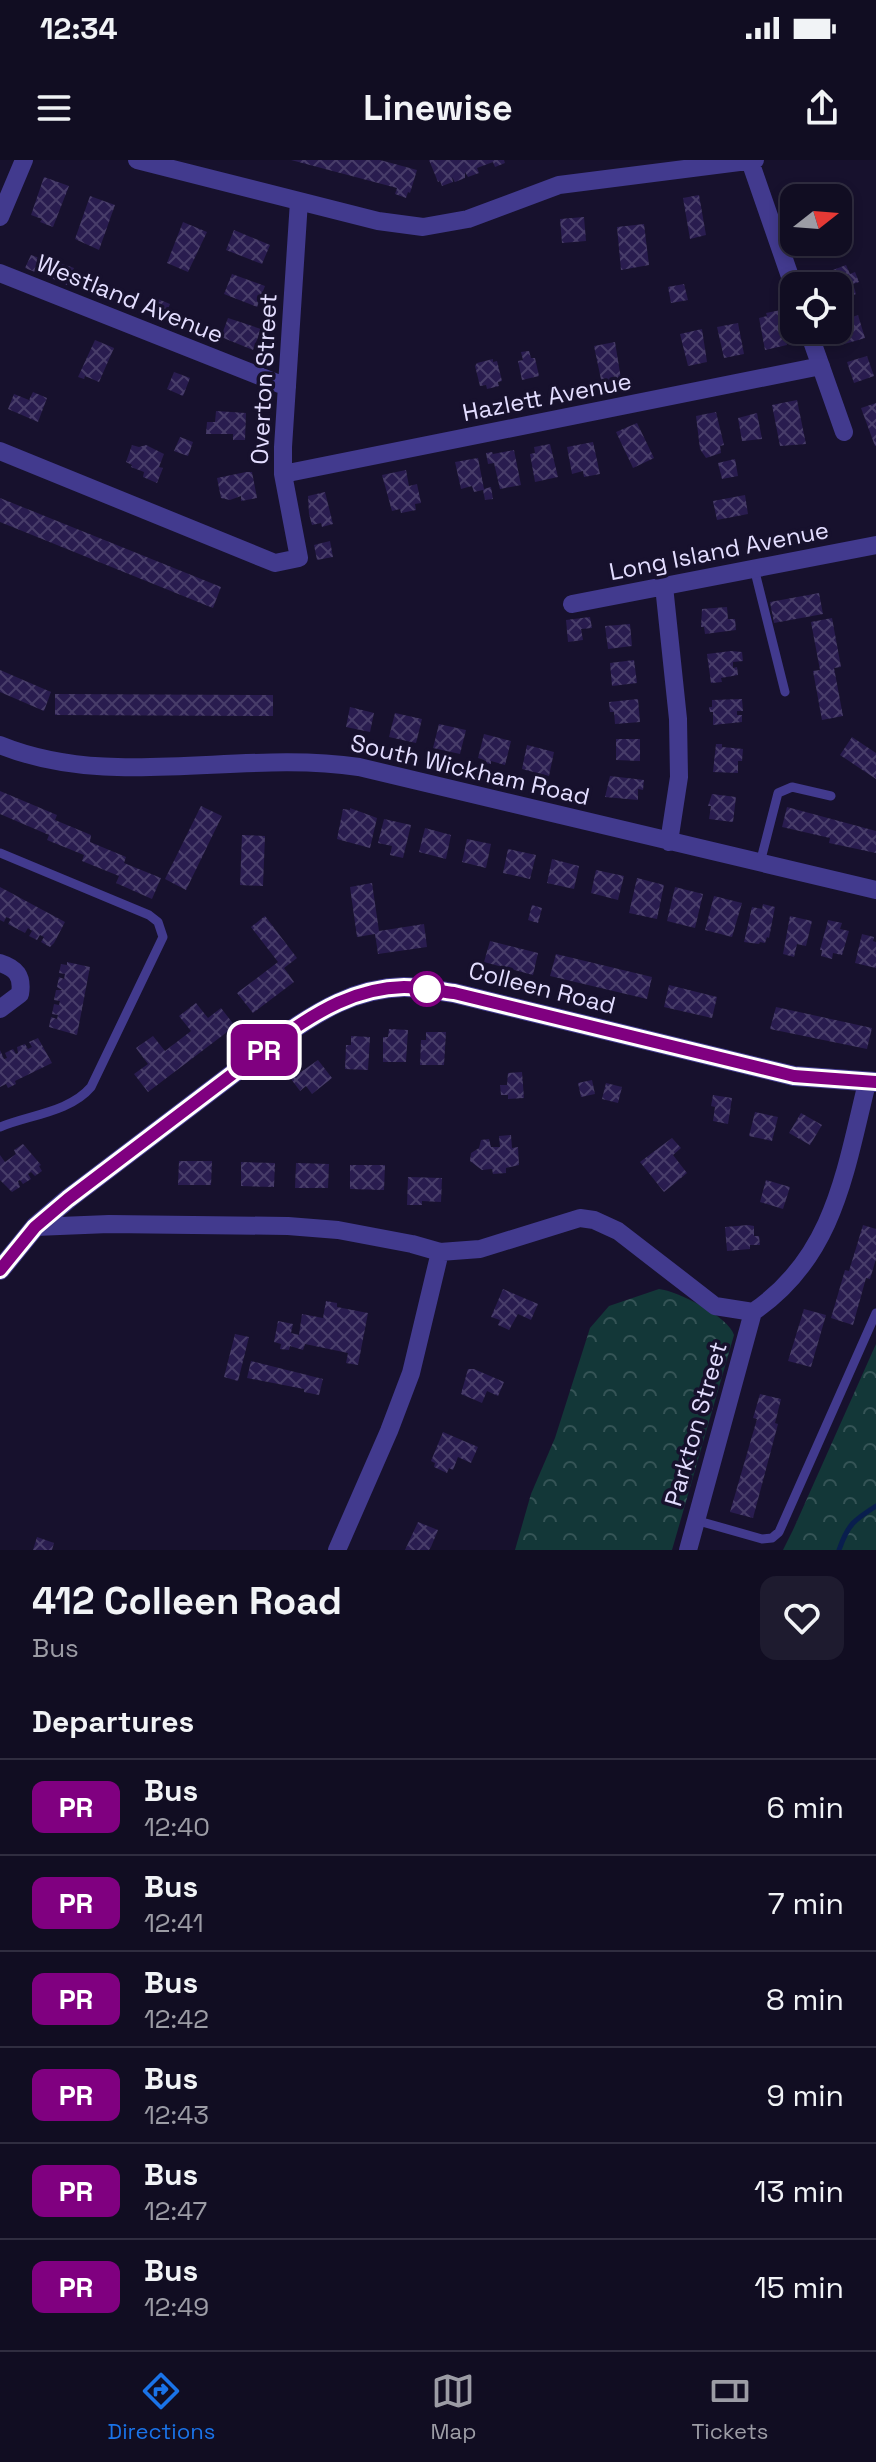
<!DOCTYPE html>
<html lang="en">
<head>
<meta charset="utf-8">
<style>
	body { margin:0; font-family:"Space Grotesk",sans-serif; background:#1e1b2f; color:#f1f3f6; height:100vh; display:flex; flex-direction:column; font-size:30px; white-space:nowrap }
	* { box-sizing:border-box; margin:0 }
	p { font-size:26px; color:#9c9ca5 }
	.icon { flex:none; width:44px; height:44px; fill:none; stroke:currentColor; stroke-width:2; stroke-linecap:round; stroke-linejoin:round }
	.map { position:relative; height:1390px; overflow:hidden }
	.drawer { display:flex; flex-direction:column; background:#110d22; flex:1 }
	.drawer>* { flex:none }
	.badge { padding:0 16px; border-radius:12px; font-size:28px; line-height:52px }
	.needle { width:52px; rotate:73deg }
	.buttons { position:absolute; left:780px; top:24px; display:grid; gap:16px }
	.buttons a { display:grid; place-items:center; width:72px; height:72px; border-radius:16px; background:#110d22; box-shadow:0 4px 12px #0003,0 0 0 2px #302d40; font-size:40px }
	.map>.badge { position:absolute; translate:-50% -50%; box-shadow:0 0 0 4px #fff }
	h2 { padding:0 32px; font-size:30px; line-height:72px }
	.round { display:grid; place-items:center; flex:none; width:84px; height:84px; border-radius:16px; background:#1e1b2f }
	.headline { display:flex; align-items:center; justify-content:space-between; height:136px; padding:0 32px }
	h1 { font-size:38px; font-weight:600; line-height:60px }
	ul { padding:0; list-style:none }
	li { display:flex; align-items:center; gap:24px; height:96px; padding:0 32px; border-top:2px solid #302d40 }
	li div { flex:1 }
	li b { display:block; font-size:30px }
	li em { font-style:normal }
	li .badge { min-width:88px; font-weight:700; text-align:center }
	.status { display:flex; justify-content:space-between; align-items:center; height:56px; padding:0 40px; background:#110d22; direction:ltr }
	.status svg { height:22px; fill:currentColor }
	header { display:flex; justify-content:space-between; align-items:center; height:104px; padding:0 32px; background:#110d22; font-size:36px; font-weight:600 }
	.menu { display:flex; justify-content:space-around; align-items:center; height:112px; border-top:2px solid #302d40; background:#110d22; font-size:22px; color:#9c9ca5 }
	.menu a { display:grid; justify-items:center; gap:4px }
	.menu .selected { color:#1a73e8 }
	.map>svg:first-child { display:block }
	.forest { fill:url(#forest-crowns) }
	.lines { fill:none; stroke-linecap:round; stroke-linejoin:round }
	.stream { stroke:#091e4e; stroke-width:5 }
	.building { fill:url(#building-cross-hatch) }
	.service { stroke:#423a8e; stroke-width:9 }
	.minor { stroke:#423a8e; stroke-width:18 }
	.tertiary { stroke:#423a8e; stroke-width:20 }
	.line-casing { stroke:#fff; stroke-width:18 }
	.line { stroke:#800080; stroke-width:12 }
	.stop-dot { fill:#fff; stroke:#800080; stroke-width:4 }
	.labels { text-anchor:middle; stroke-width:7; stroke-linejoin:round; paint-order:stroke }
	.street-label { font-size:24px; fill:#e3ddff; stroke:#17112d }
</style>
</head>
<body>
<div class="status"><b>12:34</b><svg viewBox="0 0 49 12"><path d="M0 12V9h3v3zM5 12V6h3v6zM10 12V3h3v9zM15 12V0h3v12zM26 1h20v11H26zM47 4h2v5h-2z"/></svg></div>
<header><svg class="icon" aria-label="menu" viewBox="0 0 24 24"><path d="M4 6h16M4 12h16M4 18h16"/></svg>Linewise<svg class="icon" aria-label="share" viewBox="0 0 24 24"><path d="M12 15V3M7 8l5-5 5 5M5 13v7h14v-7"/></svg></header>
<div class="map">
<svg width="876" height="1390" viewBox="0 0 876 1390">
	<defs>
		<pattern id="forest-crowns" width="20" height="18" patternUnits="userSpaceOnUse" patternTransform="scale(2)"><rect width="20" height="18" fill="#133738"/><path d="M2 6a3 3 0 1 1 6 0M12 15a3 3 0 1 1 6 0" fill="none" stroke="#355456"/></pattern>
		<pattern id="building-cross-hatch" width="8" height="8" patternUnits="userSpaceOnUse" patternTransform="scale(2)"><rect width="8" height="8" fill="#291c4f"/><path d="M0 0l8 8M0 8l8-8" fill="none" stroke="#483d69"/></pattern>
	</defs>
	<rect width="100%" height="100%" fill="#17112d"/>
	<path class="forest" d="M659,1129c19,2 70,28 75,46l-62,215h-157l16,-56 24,-56 35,-110 19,-22z
		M876,1184v206h-93l10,-20z"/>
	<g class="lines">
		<path class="stream" d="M839,1390c9,-26 15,-30 37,-44"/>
	</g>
	<path class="building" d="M291,0h89l37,10 -7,23 -2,-1 -2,6 -11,-4 2,-6z
		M429,0h75l1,3 -10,4 -2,-5 -16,6 2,5 -11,4 -3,-5v6l-10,4 -3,-5 1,5 -11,4 -2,-5 -2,1z
		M44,17l25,9 -16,41 -13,-5 2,-3 -11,-4z
		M699,35l7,40 -16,4 -7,-41z
		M90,36l25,9 -16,45 -24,-11z
		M584,57l2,24 -24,2 -2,-24z
		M183,62l24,10 -19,40 -21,-9z
		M644,64l5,41 -28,5 -4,-43z
		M234,70l36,15 -8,19 -36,-14z
		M31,95l14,5 -5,14 -15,-6z
		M57,102l17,6 -7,17 -16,-7z
		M846,105l4,9 5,-2 4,10 -6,2 3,10 -18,7v-15h-18l-2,-6 16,-5 -1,-5z
		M232,114l33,12 -8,21 -33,-13z
		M684,124l4,16 -17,3 -3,-16z
		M153,137l17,7 -6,15 -17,-7z
		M781,150l6,35 -22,5 -6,-32 8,-2 -1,-3z
		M858,155l7,23 -24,7 -5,-15 2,-8z
		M228,158l33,11 -8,21 -32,-13z
		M738,163l6,31 -20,4 -7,-31z
		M702,169l5,33 -19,4 -8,-32z
		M95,180l19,8 -15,34 -14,-6 -1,3 -6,-2z
		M615,182l7,43 -19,4 -9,-43z
		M529,191l2,7h4l4,18 -17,4 -4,-19 5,-1 -2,-8z
		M867,196l7,20 -20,7 -7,-21z
		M493,199v3l4,-1 5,20 -4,1 1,4 -12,3 -1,-4 -6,1 -5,-20 2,-3z
		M174,212l16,6 -7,18 -16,-7z
		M33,232l14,6 -9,24 -30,-13 6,-15 15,6z
		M797,240l9,44 -26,2 -8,-41z
		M876,243v43h-1l-14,-38z
		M216,251l30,2 -1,27h-12v-6h-27l1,-12h8z
		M716,252l8,33 -4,1 1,7 -15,5 -6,-9 -4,-33z
		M757,253l5,26 -20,2 -4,-23z
		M637,263l17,35 -21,10 -17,-36z
		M180,277l13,5 -5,14 -14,-5z
		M593,282l7,32 -16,3 -1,-6 -11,3 -5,-27z
		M550,284l8,33 -23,5 -5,-28 5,-1 -1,-6z
		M132,285l7,2 7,-2 18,9 -5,13 4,1 -6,15 -14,-6 1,-5 -13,-5 1,-2 -6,-3z
		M514,290l7,35 -21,4 -6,-26 -6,1 -2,-11 6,-1 1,2z
		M478,298l6,31 7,-2 2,12 -8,1 -2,-10 -9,2 -2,-6 -11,3 -6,-27z
		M735,299l3,17 -16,3 -4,-16z
		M406,310l3,16 8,-2 4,19 -6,1 1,6 -15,3 -1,-4 -8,2 -10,-36z
		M246,312h6l5,26 -16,3v-5l-11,4 -9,-2 -4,-20z
		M325,332l8,32 -11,3 -1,-4 -9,2 -3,-11 -1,-18z
		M745,335l3,19 -31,6 -4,-19z
		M0,338l221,89 -8,21 -213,-86z
		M330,381l3,16 -16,3 -3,-15z
		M819,433l4,21 -49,9 -4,-21z
		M727,447l1,12h7l1,11 -31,4 -1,-7h-3l1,-18z
		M590,457l2,11 -11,1 2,11 -15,2 -2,-22z
		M832,458l9,49 -7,1 9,48 -21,4 -9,-49 7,-1 -9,-48z
		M630,464l2,22 -24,3 -3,-23z
		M731,491l11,1 1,9 -10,1v6l4,-1 1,8 -17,3 1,4 -11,1 -4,-29z
		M634,500l3,23 -25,3 -2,-23z
		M0,510l51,22 -7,19 -44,-19z
		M55,534l218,1v21l-218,-1z
		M638,539l2,23 -25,2 -1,-12h-4l-1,-10z
		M742,539l1,12h-6v4h5v7l-29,3v-13h-3l-1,-5h3v-7z
		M350,547l24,6 -4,19 -24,-5z
		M395,553l27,6 -6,24 -27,-6z
		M439,564l27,6 -6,24 -27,-6z
		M484,574l27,7 -6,24 -14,-4v3l-7,-1v-3l-6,-2z
		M852,577l24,16v26l-36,-24z
		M616,579h24v22l-24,-1z
		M716,584h6v3l21,2 -1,12h-4v12l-25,-1z
		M527,585l27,7 -5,24 -27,-7z
		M610,616l34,4 -1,10 -5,-1v11l-33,-3z
		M0,631l57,24 -2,5 36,15 -1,7 36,15 -2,6 37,15 -9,21 -36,-16 3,-7 -37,-15 2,-6 -37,-15 2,-5 -49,-21z
		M712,634l24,3 -3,25 -24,-3 2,-13h-3z
		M201,646l21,10 -36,74 -21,-11z
		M787,647l89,24v22l-47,-10 1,-5 -48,-11z
		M350,648l27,10 -7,30 -33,-9 6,-30 7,1z
		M384,659l27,6 -8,33 -13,-3 2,-9 -14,-3z
		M425,668l26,7 -5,24 -27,-7z
		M242,675l23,1 -2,50 -23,-1z
		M467,679l24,5 -5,24 -24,-6z
		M508,689l28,6 -6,24 -27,-6z
		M552,699l27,7 -5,23 -27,-6z
		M596,710l28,6 -6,24 -27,-7z
		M637,718l27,7 -7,34 -28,-6z
		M372,723l7,48 45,-7 3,23 -49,7 -3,-20 -18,3 -7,-50z
		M0,727l65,35 -11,21 -4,4 -9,-5 3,-5 -4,-2 -3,5 -8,-4 3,-5 -4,-3 -3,5 -17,-9 3,-5 -5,-2 -2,5 -4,-2z
		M675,727l28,7 -8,34 -28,-7z
		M714,736l28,7 -10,34 -27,-7z
		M763,744l12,3 -6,31 -2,-1 -2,6 -5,-1 -1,2 -15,-2 8,-35 10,2z
		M532,745l10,3 -4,15 -10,-3z
		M265,756l32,42 -13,10 10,14 -41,31 -16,-20 41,-31 -27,-35z
		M790,756l22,5 -6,25 -9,-2 -3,13 -11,-3z
		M828,760l14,3 -2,6 9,2 -7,24 -9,-2 -1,6 -11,-3 1,-6h-2z
		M862,774l12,3 -1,4 3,1v26l-21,-5z
		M490,781l48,12 -5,22 -49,-13z
		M556,794l96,23 -5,22 -97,-23z
		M67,802l23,5 -13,68 -28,-8 2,-10 6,2 1,-4 -6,-1 2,-10 5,1 1,-4 -6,-1 2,-10h6l-5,-3 2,-10 5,2 1,-5 -6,-1 2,-9 6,1z
		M669,825l48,12 -5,21 -48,-11z
		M196,843l12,15 13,-10 14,18 -87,66 -14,-18 14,-10 -12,-16 17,-12 12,15 26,-20 -12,-15z
		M776,847l96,21 -5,21 -97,-20z
		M389,869l19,1 -2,32h-23v-25h5z
		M426,872h20l-2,33h-24l1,-25h5z
		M351,876l19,1 -2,33 -23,-1 1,-24h5z
		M38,878l14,25 -37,18 1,3 -8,4 -2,-4 -6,3v-37l4,9 3,-1 -2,-5 8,-4 3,5 2,-1 -1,-6 8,-3 3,5 4,-2 -3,-5z
		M318,900l14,18 -20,16 -6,-8 -6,5 -9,-12z
		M522,912l2,26 -16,1v-4h-7l-1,-10h7l1,-12z
		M592,920l3,14 -14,3 -3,-14z
		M606,923l16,4 -4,16 -16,-4z
		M713,935l19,3 -4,26 -15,-3 2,-14 -4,-1z
		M755,952l23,5 -6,24 -23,-5z
		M801,953l21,12 -12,20 -21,-12z
		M511,975l1,13 6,-1 1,18 -13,3v5l-13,1 -1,-5 -10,1 -12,-9 1,-8 8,-5 2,-8 8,-1 2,8h9l-1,-11z
		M672,978l9,10 -8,7 14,18 -23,19 -24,-30z
		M23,984l18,21 -2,1 3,5 -7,5 -4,-4 -3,2 3,5 -8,5 -3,-4 -2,1 2,6 -8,5 -12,-12v-25l5,7 11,-8 -2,-4z
		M179,1001h33l-1,24h-33z
		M241,1002l34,1 -1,24 -33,-1z
		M296,1003l33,1 -1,24h-33z
		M350,1005h35l-1,25 -34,-1z
		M408,1017l34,1 -1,24 -19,-1v4h-15z
		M766,1020l24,7 -7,22 -23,-7z
		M748,1065l6,1v10h5l1,9h-10v4l-23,2 -2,-24z
		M863,1065l13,4v30l-6,20 -4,-1 -13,47 -22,-7 14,-48 4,1z
		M503,1129l35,15 -7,16 -13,-6 -9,16 -11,-5 2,-5 -9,-3z
		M326,1141l11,2v4l31,6 -10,52 -12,-2 2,-10 -43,-9 -2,6 -13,-4 -1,4 -9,-1 1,-5 -7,-2 4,-21 15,3 -2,9 8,2 3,-21 21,4z
		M804,1149l22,6 -15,52 -23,-6z
		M235,1174l14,3 -11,44 -14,-4z
		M251,1201l72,18 -4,16 -15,-3v-3l-57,-11z
		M468,1209h6l30,13 -6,14 -11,-5 -5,12 -21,-9z
		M760,1234l21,5 -6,24 3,1 -25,94 -23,-6 27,-93 -4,-1z
		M443,1272l35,15 -7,16 -13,-6 -5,13 -4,-2 -2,5 -13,-6 1,-4 -4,-2z
		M418,1362l20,8 -7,17 -2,3h-24z
		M37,1377l17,6 -2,7h-19z"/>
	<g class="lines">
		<path class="service" d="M754,408l31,124
			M0,693l149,62 9,7 5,15 -72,150c-21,25 -62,28 -91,40
			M760,703l18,-70 14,-6 39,9
			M695,1360l67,19 10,-1 7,-6 97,-219"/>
		<path class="minor" d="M137,0l241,61 45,6 45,-8 91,-34 196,-25
			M750,1l44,127
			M0,57l24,-57
			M0,113l287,114
			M808,170l36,102
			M0,291l275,112 24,-5 -16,-84v-27l16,-246
			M283,314l538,-108
			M664,426l14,133 1,58 -10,65
			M572,444l304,-59
			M0,585c113,46 241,4 359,22l517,123
			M0,803c16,5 23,13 20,31l-20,15
			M35,1067l74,-3 179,2 50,4 74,14 28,8 40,-3 100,-31 14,2 24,11 97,75 38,6c81,-55 92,-140 114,-229
			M337,1390l52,-119 22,-58 29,-121
			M688,1390l65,-238"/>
		<path class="tertiary" d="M0,1110l35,-43 33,-28 212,-161c38,-27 76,-50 124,-51 16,0 34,4 50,6l340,83 82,6"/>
	</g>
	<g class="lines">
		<defs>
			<path id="line" d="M0,1110l35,-43 33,-28 212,-161c38,-27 76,-50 124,-51 17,0 34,4 50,6l340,83 82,6"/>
		</defs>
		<use href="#line" class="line-casing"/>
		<use href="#line" class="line"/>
	</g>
	<circle class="stop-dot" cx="427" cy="829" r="16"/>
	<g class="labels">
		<g class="street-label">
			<text transform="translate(130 139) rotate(22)" y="8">Westland Avenue</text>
			<text transform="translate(264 219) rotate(-87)" y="8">Overton Street</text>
			<text transform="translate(547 237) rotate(-11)" y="8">Hazlett Avenue</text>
			<text transform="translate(719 391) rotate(-11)" y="8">Long Island Avenue</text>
			<text transform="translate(470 610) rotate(13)" y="8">South Wickham Road</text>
			<text transform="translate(542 828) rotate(14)" y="8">Colleen Road</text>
			<text transform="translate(696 1264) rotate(-74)" y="8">Parkton Street</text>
		</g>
	</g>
</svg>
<div class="buttons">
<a><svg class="needle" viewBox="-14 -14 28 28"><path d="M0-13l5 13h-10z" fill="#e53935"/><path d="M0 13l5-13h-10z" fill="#9c9ca5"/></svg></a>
<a><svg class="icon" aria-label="locate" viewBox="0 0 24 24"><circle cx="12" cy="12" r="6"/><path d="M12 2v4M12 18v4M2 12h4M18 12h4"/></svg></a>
</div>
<b class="badge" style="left:264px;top:890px;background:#800080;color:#fff">PR</b>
</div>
<section class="drawer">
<div class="headline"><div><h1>412 Colleen Road</h1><p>Bus</p></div><a class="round"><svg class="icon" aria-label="heart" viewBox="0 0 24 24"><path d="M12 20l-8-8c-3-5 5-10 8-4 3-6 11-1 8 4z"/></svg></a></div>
<h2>Departures</h2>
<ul>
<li><span class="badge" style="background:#800080;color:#fff">PR</span><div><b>Bus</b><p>12:40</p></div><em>6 min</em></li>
<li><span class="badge" style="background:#800080;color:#fff">PR</span><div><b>Bus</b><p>12:41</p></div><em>7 min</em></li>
<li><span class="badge" style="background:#800080;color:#fff">PR</span><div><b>Bus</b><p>12:42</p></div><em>8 min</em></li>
<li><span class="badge" style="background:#800080;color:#fff">PR</span><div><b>Bus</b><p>12:43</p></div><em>9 min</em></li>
<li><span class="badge" style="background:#800080;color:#fff">PR</span><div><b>Bus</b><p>12:47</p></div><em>13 min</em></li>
<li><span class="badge" style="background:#800080;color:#fff">PR</span><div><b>Bus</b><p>12:49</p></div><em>15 min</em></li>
</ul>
</section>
<nav class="menu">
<a class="selected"><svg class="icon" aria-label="directions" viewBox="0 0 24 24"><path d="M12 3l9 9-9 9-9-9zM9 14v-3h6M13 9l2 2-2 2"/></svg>Directions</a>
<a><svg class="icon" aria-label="map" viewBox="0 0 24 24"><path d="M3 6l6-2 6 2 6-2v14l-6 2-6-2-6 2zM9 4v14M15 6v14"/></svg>Map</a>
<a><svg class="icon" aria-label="tickets" viewBox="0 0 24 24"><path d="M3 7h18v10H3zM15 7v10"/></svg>Tickets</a>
</nav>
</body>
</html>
